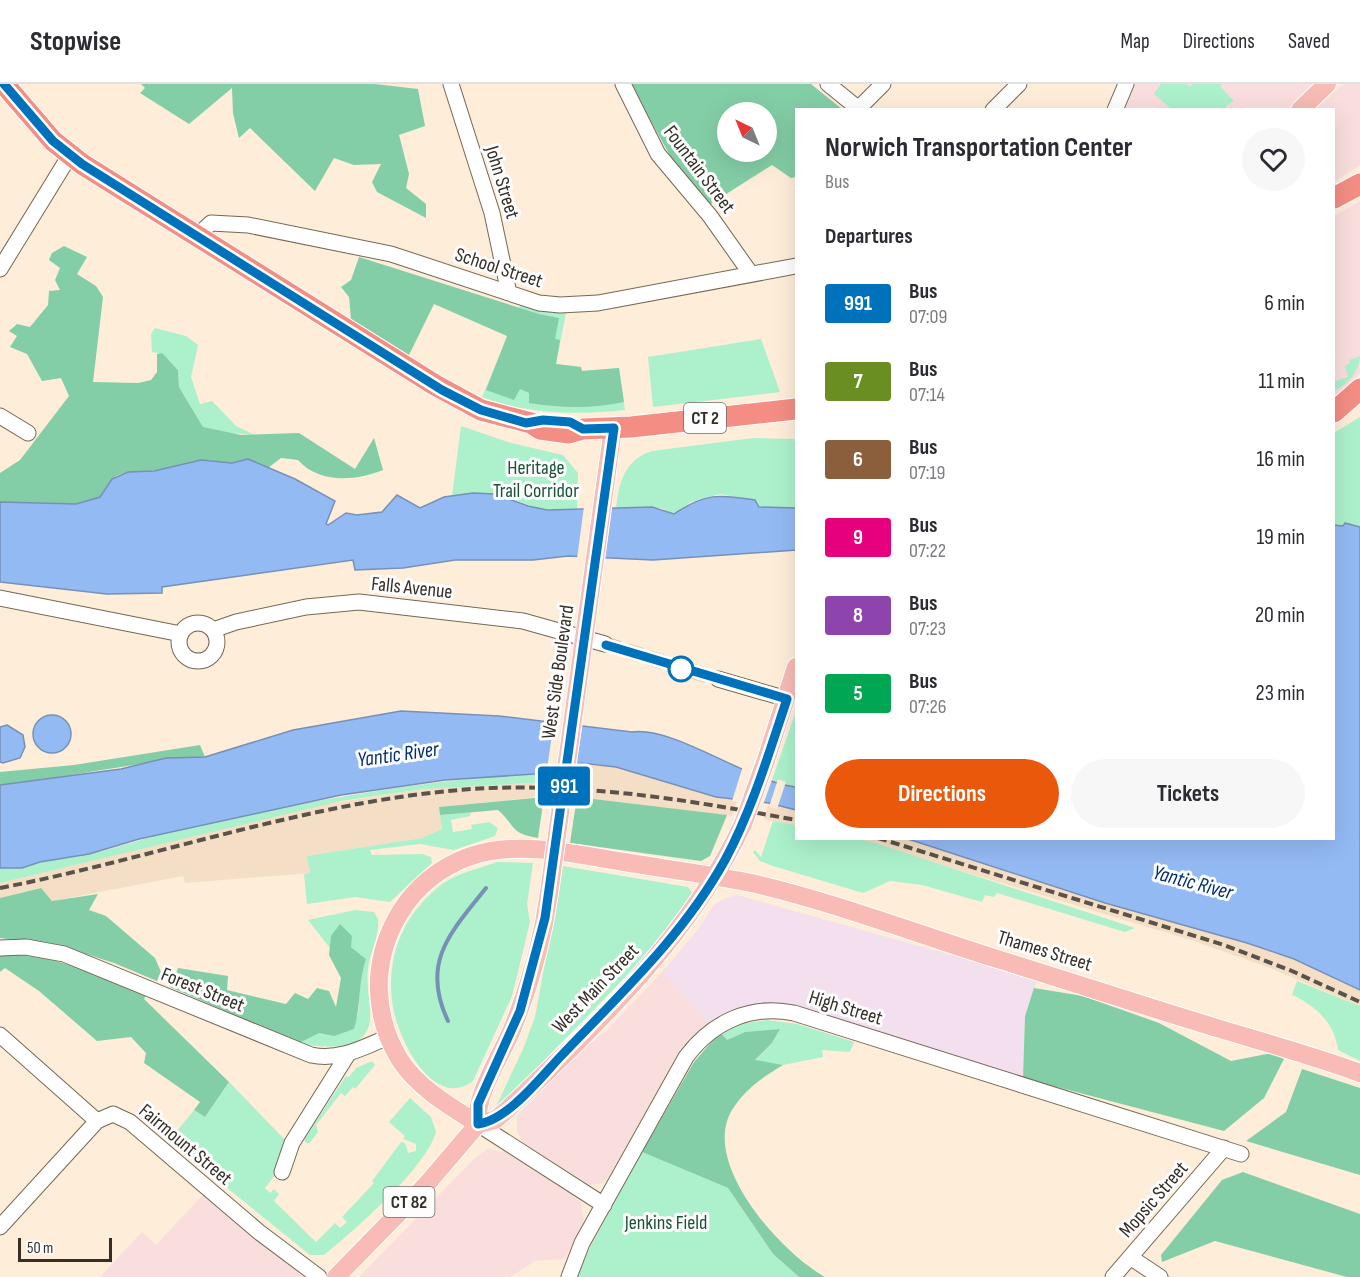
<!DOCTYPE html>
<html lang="en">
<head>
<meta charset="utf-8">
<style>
	body { margin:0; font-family:"Sofia Sans Condensed",sans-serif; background:#f7f7f7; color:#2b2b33; height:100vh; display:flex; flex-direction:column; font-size:22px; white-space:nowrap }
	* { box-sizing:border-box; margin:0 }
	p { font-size:20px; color:#7c7c81 }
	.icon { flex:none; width:33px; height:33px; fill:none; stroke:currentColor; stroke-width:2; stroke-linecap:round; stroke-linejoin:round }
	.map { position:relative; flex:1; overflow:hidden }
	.drawer { position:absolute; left:795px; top:24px; width:540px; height:732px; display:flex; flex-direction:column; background:#fff; border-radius:0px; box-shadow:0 6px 24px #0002 }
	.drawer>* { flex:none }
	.badge { padding:0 12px; border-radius:4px; font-size:21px; line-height:39px }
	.needle { width:39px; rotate:317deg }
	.buttons { position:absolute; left:717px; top:18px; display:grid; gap:12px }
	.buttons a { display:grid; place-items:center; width:60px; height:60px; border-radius:50%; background:#fff; box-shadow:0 6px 24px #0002; font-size:30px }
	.scale { position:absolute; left:18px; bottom:15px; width:94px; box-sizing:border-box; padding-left:6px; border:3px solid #342e27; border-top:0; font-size:16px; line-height:21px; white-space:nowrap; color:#342e27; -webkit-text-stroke:4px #fdfdfd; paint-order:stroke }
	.map>.badge { position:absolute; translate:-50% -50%; box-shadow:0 0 0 3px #fff }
	h2 { padding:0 30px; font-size:22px; line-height:54px }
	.round { display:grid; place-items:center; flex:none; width:63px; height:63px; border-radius:32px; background:#f7f7f7 }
	.headline { display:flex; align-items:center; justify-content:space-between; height:102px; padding:0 30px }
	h1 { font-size:28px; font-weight:700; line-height:45px }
	.button { display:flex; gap:12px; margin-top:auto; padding:12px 30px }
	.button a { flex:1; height:69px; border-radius:36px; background:#ea580c; color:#fff; font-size:24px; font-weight:700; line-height:69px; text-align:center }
	.button a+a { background:#f7f7f7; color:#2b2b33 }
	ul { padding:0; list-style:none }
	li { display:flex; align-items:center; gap:18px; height:78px; padding:0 30px }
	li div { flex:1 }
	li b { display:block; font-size:22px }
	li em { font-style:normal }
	li .badge { min-width:66px; font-weight:700; text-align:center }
	header { display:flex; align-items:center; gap:36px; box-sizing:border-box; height:84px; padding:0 30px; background:#fff; border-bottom:2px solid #e1e1e2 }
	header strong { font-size:28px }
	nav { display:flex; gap:33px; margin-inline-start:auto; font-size:21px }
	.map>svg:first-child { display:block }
	.commercial { fill:#f9dedd }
	.built { fill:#f4dfc6 }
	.education { fill:#f3dfee }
	.green { fill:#acf1cc }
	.forest { fill:#84cea7; fill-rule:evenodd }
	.water { fill:#94baf4; stroke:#7790b6; stroke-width:1.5 }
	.pier { fill:#fdedd9 }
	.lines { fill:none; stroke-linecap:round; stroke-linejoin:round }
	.stream { stroke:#7790b6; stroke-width:4 }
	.minor-tunnel { stroke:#d5c7b5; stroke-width:15; stroke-dasharray:15 8; stroke-linecap:butt }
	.minor-casing { stroke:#756856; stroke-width:17 }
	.major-casing { stroke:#fff; stroke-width:20 }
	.highway-casing { stroke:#fff; stroke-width:23 }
	.minor { stroke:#fff; stroke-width:15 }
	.major { stroke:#f8bbb5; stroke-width:18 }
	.highway { stroke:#f48e84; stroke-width:21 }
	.rail { stroke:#5b5349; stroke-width:4; stroke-dasharray:9 4.5; stroke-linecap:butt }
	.major-bridge-casing { stroke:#fff; stroke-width:20; stroke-linecap:butt }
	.major-bridge { stroke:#f8bbb5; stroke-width:18 }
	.line-casing { stroke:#fff; stroke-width:14 }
	.line { stroke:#0072bc; stroke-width:9 }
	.stop-dot { fill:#fff; stroke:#0072bc; stroke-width:3 }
	.labels { text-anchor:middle; stroke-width:6; stroke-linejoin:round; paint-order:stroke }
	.shield { fill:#fdfdfd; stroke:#706c67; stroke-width:1.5 }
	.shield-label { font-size:18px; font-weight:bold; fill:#342e27 }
	.street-label { font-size:20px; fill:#342e27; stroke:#fdfdfd }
	.park-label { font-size:20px; fill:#1a5239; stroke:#fdfdfd }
	.water-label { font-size:21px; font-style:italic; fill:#002f70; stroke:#fdfdfd }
</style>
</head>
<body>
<header>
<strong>Stopwise</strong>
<nav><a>Map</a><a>Directions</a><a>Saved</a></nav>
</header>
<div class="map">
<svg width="1360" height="1193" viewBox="0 0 1360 1193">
	<rect width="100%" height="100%" fill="#fdedd9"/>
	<path class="commercial" d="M1135,0h180l-27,25 -164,1z
		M1343,0h17v81l-26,17v-72l-19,-1z
		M1360,117v172l-15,17 -11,6v-180z
		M662,888l46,50 -30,31 -69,123 -7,7 -12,2 -67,-42 -6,-12v-14l4,-8 46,-47 40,-32z
		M488,1065l17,3 70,45 6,6 3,18 -19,38 -30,2 -25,16h-151l116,-119z
		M203,1111l92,73 7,9h-202l42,-45 14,13z"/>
	<path class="built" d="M581,679l35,4 79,24 43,8 -6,17 -155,-19z
		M548,698l-2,14 -107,11 3,22 -20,9 -114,18 2,17 -125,10 -2,-7 -131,25 -12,-13 -40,10v-15l321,-78 102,-16z
		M769,719l27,7v15l-32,-6z
		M856,755h52l197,64 142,40 47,16 66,31v16l-90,-38 -76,-27z"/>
	<path class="education" d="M737,811l300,84 -12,37 -2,62 -236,-75 -44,3 -35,16 -46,-50 35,-41 17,-26 12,-7z"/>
	<path class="green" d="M1161,0h25l4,3 3,-3h29l-2,2 14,15 -8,5v3h-55l-17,-15z
		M520,222l46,7 -10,51 25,3 1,4 37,-3 6,42c-49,5 -95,5 -143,-13z
		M155,244l31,8 12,9 -7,32 9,27 12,-3 24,25 19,9 -39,-3 -13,-5 -24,-40 -1,-18 -16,-15 -10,-2 -1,-18z
		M761,255l19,53 -127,15 -5,-50z
		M1360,272c0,15 -13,29 -26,35l1,-10 13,-4 -3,-11 5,-3 -1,-3z
		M1360,333v110l-15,-4 -1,3 -10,-1v-92z
		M461,342l50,17 52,12 15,18 -1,36h-37l-47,-16 -41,3z
		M753,354l43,1v69l-37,-1 -3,-6 -9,-2 -27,-5 -29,8 -17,12 -13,-6 -45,1c3,-26 8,-49 36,-58z
		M796,627v76l-24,-7z
		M549,689l-1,9 -125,7 -82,12 -341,82v-15c15,1 25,-3 40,-6 16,-4 33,-4 49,-8 30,-6 58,-17 88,-24 123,-27 245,-52 372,-57z
		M471,728l-1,4 -19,4 2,12 19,-3 -1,-4 18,-3 9,6 -3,8 -41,14 -34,-6 -50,6 2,5 50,-1 9,3 1,6 -42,39 -35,-5 -48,7 -3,-30 6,-1 -3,-17 115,-18 20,-9 -2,-14z
		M773,737l23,4v13l60,1 16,3 263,86 -10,4 -128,-39 -3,4 -9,-2 -3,7 -60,-17 -32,-4 -27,12 -90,-27 -13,-5 -7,-9 2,-2 6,7z
		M497,778l36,1 -6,41 3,18 -18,74 -39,85c-41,31 -78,-47 -81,-81 -3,-23 1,-50 12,-71 8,-17 24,-34 38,-45 16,-11 38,-16 55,-22z
		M563,782l125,21 5,7 -48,63 -152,156 30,-64 12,-32z
		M355,826l19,2 4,7c2,16 -8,33 -10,50 -2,17 3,35 2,51 -3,33 -49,28 -71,23l20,-11 15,4 24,-21 3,-42 5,-14 -16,-13 -19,-10 -1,12 -22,-28z
		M1297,897l63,25v55l-22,-11c-3,-27 -23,-45 -46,-55z
		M767,936l30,4 57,18 -4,10 -28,-2 1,7 -40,8 -28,-4 17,-18 8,-14 -35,3 -18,8 -7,-8 26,-9z
		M372,977l3,4 -20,24 -2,-2 -8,9 -4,-3 -25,32 2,7 -8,11h-4l-2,-4 42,-63 3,1 7,-9z
		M229,998l58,60 -12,33 -10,13 5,5 4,-4 5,5 -5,7 42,41 19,-19 5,5 7,-6 -5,-5 32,-34 -2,-2 30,-40 4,4 2,8 8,-2v-7l-13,-5 2,-3 -16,-14 21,-24 21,19 5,15c-10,36 -82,99 -112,123h-14l-141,-114 25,-31 11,7z
		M642,1068l86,36 45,66 26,23h-222l12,-28z"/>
	<path class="forest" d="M141,0h234l43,5 7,37 -26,9 10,39 -3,14 20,16v14l-49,-26 -5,-10 9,-18 -27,1 -20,-7 -19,33 -65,-63 -11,10 -6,-25 -1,-25 -43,36 -49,-31 5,-5z
		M630,0h181l31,25 -46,1v67l-5,1 -19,-13 -63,40 -37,-46zM728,28h38v40h-38z
		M64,162l23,11 -10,17 19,12 7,11 -10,85 45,1 13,-3 6,-8v-18l5,-1 16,17 1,17 24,40 38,8 58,-2 56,36 19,-31 9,32c-27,11 -64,14 -85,-10l-17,-2 -13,10 -20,-9 -18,4 -24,-3 -55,11 -27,2 -8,3 -16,21 -24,7 -76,-2v-29l20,-13 49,-64 -8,-18 -19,3 -15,-27 -17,-7 7,-11 -8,-5 8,-7 13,3 18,-22 1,-14 11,-1 -5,-10 5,-12 -11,-8 3,-7z
		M359,173l180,57 20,4 -4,21 5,1 -4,24 25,3 1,4 37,-3 5,34c-33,7 -61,6 -95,1v-10l-9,-4 -6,11 -28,-10 21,-54 -73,-32 -25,51 -58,-36 -2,-22 -8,-10 10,-7z
		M200,661l5,12c-68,4 -136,21 -205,28v-13l74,-7z
		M544,713l-6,41c-29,-5 -21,-11 -40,-28l-58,5 -1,-8z
		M577,713l150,18 -17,41 -9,5 -131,-18z
		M41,804l11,13 46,-7 -9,16 17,6 49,42 6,14 -4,9 -43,-18 -53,-17 -61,-8v-40z
		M340,840l12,12 -1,11 15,12c-8,23 -5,47 -12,70l-20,7 -15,-3 -20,10 -129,-56 8,-19 50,8 -1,14 59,14 9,-11 13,6 9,-11 12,3 7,16 5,-29 -12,-23 2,-19z
		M0,870l44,3 47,15 55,23 -2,4 85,83 -24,35 -11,-7 6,-8 -56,-39 2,-10 -15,-16 -34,4 -58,-50 -34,-23 -5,4z
		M1034,904l49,8 76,27 72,38 41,-8 12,6 -20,39 -40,33 -201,-53 2,-62z
		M780,945l-8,14 -17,17 28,5c-20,12 -38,24 -51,45 -32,53 49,143 93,167h-26l-26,-23 -45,-66 -86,-36 52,-90 26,-30 7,8 18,-8z
		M1302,985l58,19v87l-114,-34 40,-29z
		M1243,1088l117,42v63h-13l-132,-36 -53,21 -1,-7 61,-75z"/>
	<path class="water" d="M248,375l47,20 40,22 -9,23 2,1 18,-12 11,2 25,-3 15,-17 23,13 24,-11 29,-4 22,1 33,12 19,4 105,-3 22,7c31,-21 45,-20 81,-14l4,7 37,1v42l-143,10 -85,-4 -35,4h-78l-52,8 -48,2 -2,-10 -191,27v6l-55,1 -107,-12v-80l76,2 24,-7 12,-18 16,-7 26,-1 47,-11 31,3z
		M1345,439l15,4v463l-66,-31 -47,-16 -142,-40 -197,-64 426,-1v-313l9,1z
		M401,627l98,5 133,16c43,-6 117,50 164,55v23l-27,-7 -53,-6 -100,-30 -35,-4 -32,10 -104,7 -104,15 -202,44 -50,15 -49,8 -18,6h-22v-83l121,-16 45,-11 39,-1 88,-27z
		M33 650a19 19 0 1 1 38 0a19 19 0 1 1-38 0Z
		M7,641l16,10 2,12 -5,11 -17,5 -3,-1v-35z"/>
	<path class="pier" d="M584,422h28l-7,55 -28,-2z
		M554,637l29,1 -7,46 -30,8z
		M743,682l30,11 -10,28 -31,-4z
		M778,695l8,3 -9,27 -8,-2z"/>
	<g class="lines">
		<path class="stream" d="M448,937c-28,-59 3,-89 38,-133"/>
		<path class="minor-tunnel" d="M605,560l113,35"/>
		<defs>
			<path id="minor" d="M451,0l41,129 17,80
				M623,0l35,70 52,62 41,58
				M828,0l32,26
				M859,24l24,-24
				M993,26l26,-26
				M1115,26l11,-26
				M197,152l14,-13 37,2 143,29 148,49 21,2 38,-2 198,-37
				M0,185l70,-114
				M0,332l28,17
				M0,514l181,36
				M179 558a19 19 0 1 1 38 0a19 19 0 1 1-38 0Z
				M213,546l23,-8 70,-15 53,-5 164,19 82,23
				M718,595l69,20
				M0,864l26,-1 38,7 247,101c28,6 51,-7 77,-18
				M0,951l97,86
				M478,1040l126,81
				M282,1088l10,-29 56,-89
				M0,1143l97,-106 16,-7 17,8 129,110 60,45
				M1130,1173l30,20
				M569,1193l13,-34 104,-186c26,-35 65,-53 108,-44l447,141
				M1113,1193l111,-129"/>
			<path id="major" d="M1300,26l27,-26
				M605,402l8,-58
				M766,676l30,-93
				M478,1040c-27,-17 -60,-36 -78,-64 -55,-89 3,-206 109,-211 40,-2 82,8 121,14 42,7 84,12 126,21 80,19 159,49 238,74 75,23 150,48 226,71 47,14 94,27 140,44
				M478,1040c-4,-31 26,-71 37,-102 16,-41 28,-85 34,-129
				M336,1193l90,-92 52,-61 17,-4 14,-12c88,-84 182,-173 234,-284"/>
			<path id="highway" d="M4,0l49,57 29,23 353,221 46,25 50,13 9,6 29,4 14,-4 48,-2 165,-18
				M1334,114l26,-14
				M1334,328l26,-23"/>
		</defs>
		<use href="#minor" class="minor-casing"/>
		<use href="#major" class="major-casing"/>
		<use href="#highway" class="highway-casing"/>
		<use href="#minor" class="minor"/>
		<use href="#major" class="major"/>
		<use href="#highway" class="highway"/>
		<path class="rail" d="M878,754l346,107 68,26 68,31
			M0,804c156,-30 313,-88 472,-99 110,-7 216,11 324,31"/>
		<defs>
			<path id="major-bridge" d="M743,740l23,-64
				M549,809l56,-407"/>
		</defs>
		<use href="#major-bridge" class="major-bridge-casing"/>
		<use href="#major-bridge" class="major-bridge"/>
	</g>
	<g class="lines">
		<defs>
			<path id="line" d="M4,0l49,57 29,23 360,226 39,20 45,13 17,-3 27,2 13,7 31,-1 -69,490 -25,93 -42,93v20c30,-4 63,-47 83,-68 59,-62 122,-120 164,-196 27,-50 44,-107 62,-161l-181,-54"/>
		</defs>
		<use href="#line" class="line-casing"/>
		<use href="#line" class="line"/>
	</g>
	<circle class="stop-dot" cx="681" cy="585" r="12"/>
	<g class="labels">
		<g class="shield">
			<rect x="684" y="319" width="42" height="30" rx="4.5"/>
			<rect x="383.5" y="1103" width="51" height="30" rx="4.5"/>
		</g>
		<g class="shield-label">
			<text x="705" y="340">CT 2</text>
			<text x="409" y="1124">CT 82</text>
		</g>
		<g class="street-label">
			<text transform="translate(700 85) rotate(53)" y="7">Fountain Street</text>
			<text transform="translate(503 98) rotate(73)" y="7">John Street</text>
			<text transform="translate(499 183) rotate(18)" y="7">School Street</text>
			<text transform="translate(412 503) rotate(6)" y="7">Falls Avenue</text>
			<text transform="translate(557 588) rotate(-82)" y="7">West Side Boulevard</text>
			<text transform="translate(1045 866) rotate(17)" y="7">Thames Street</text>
			<text transform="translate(595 904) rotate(-46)" y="7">West Main Street</text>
			<text transform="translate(203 905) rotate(22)" y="7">Forest Street</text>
			<text transform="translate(846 923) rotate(17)" y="7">High Street</text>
			<text transform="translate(186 1060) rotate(40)" y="7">Fairmount Street</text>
			<text transform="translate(1153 1115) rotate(-49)" y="7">Mopsic Street</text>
		</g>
		<g class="park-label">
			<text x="536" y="390">Heritage<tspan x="536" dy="23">Trail Corridor</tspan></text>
			<text x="666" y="1145">Jenkins Field</text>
		</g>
		<g class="water-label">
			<text transform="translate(398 670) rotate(-8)" y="7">Yantic River</text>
			<text transform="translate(1193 798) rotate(15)" y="7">Yantic River</text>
		</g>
	</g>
</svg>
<div class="buttons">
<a><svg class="needle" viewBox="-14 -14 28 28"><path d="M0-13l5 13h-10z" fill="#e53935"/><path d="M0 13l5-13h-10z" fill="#7c7c81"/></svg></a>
</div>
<div class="scale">50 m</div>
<b class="badge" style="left:564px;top:702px;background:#0072bc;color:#fff">991</b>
<section class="drawer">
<div class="headline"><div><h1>Norwich Transportation Center</h1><p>Bus</p></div><a class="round"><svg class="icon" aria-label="heart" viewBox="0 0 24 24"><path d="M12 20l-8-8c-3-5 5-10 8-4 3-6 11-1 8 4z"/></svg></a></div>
<h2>Departures</h2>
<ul>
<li><span class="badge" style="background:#0072bc;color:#fff">991</span><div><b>Bus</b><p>07:09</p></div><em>6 min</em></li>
<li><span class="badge" style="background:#6b8e23;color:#fff">7</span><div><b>Bus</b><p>07:14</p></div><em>11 min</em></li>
<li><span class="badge" style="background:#8b5e3c;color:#fff">6</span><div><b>Bus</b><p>07:19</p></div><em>16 min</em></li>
<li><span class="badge" style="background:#e6007e;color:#fff">9</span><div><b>Bus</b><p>07:22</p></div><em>19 min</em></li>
<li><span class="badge" style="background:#8e44ad;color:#fff">8</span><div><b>Bus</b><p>07:23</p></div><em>20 min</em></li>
<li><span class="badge" style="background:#00a651;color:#fff">5</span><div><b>Bus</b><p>07:26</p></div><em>23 min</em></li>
</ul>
<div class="button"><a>Directions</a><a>Tickets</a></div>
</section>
</div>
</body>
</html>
